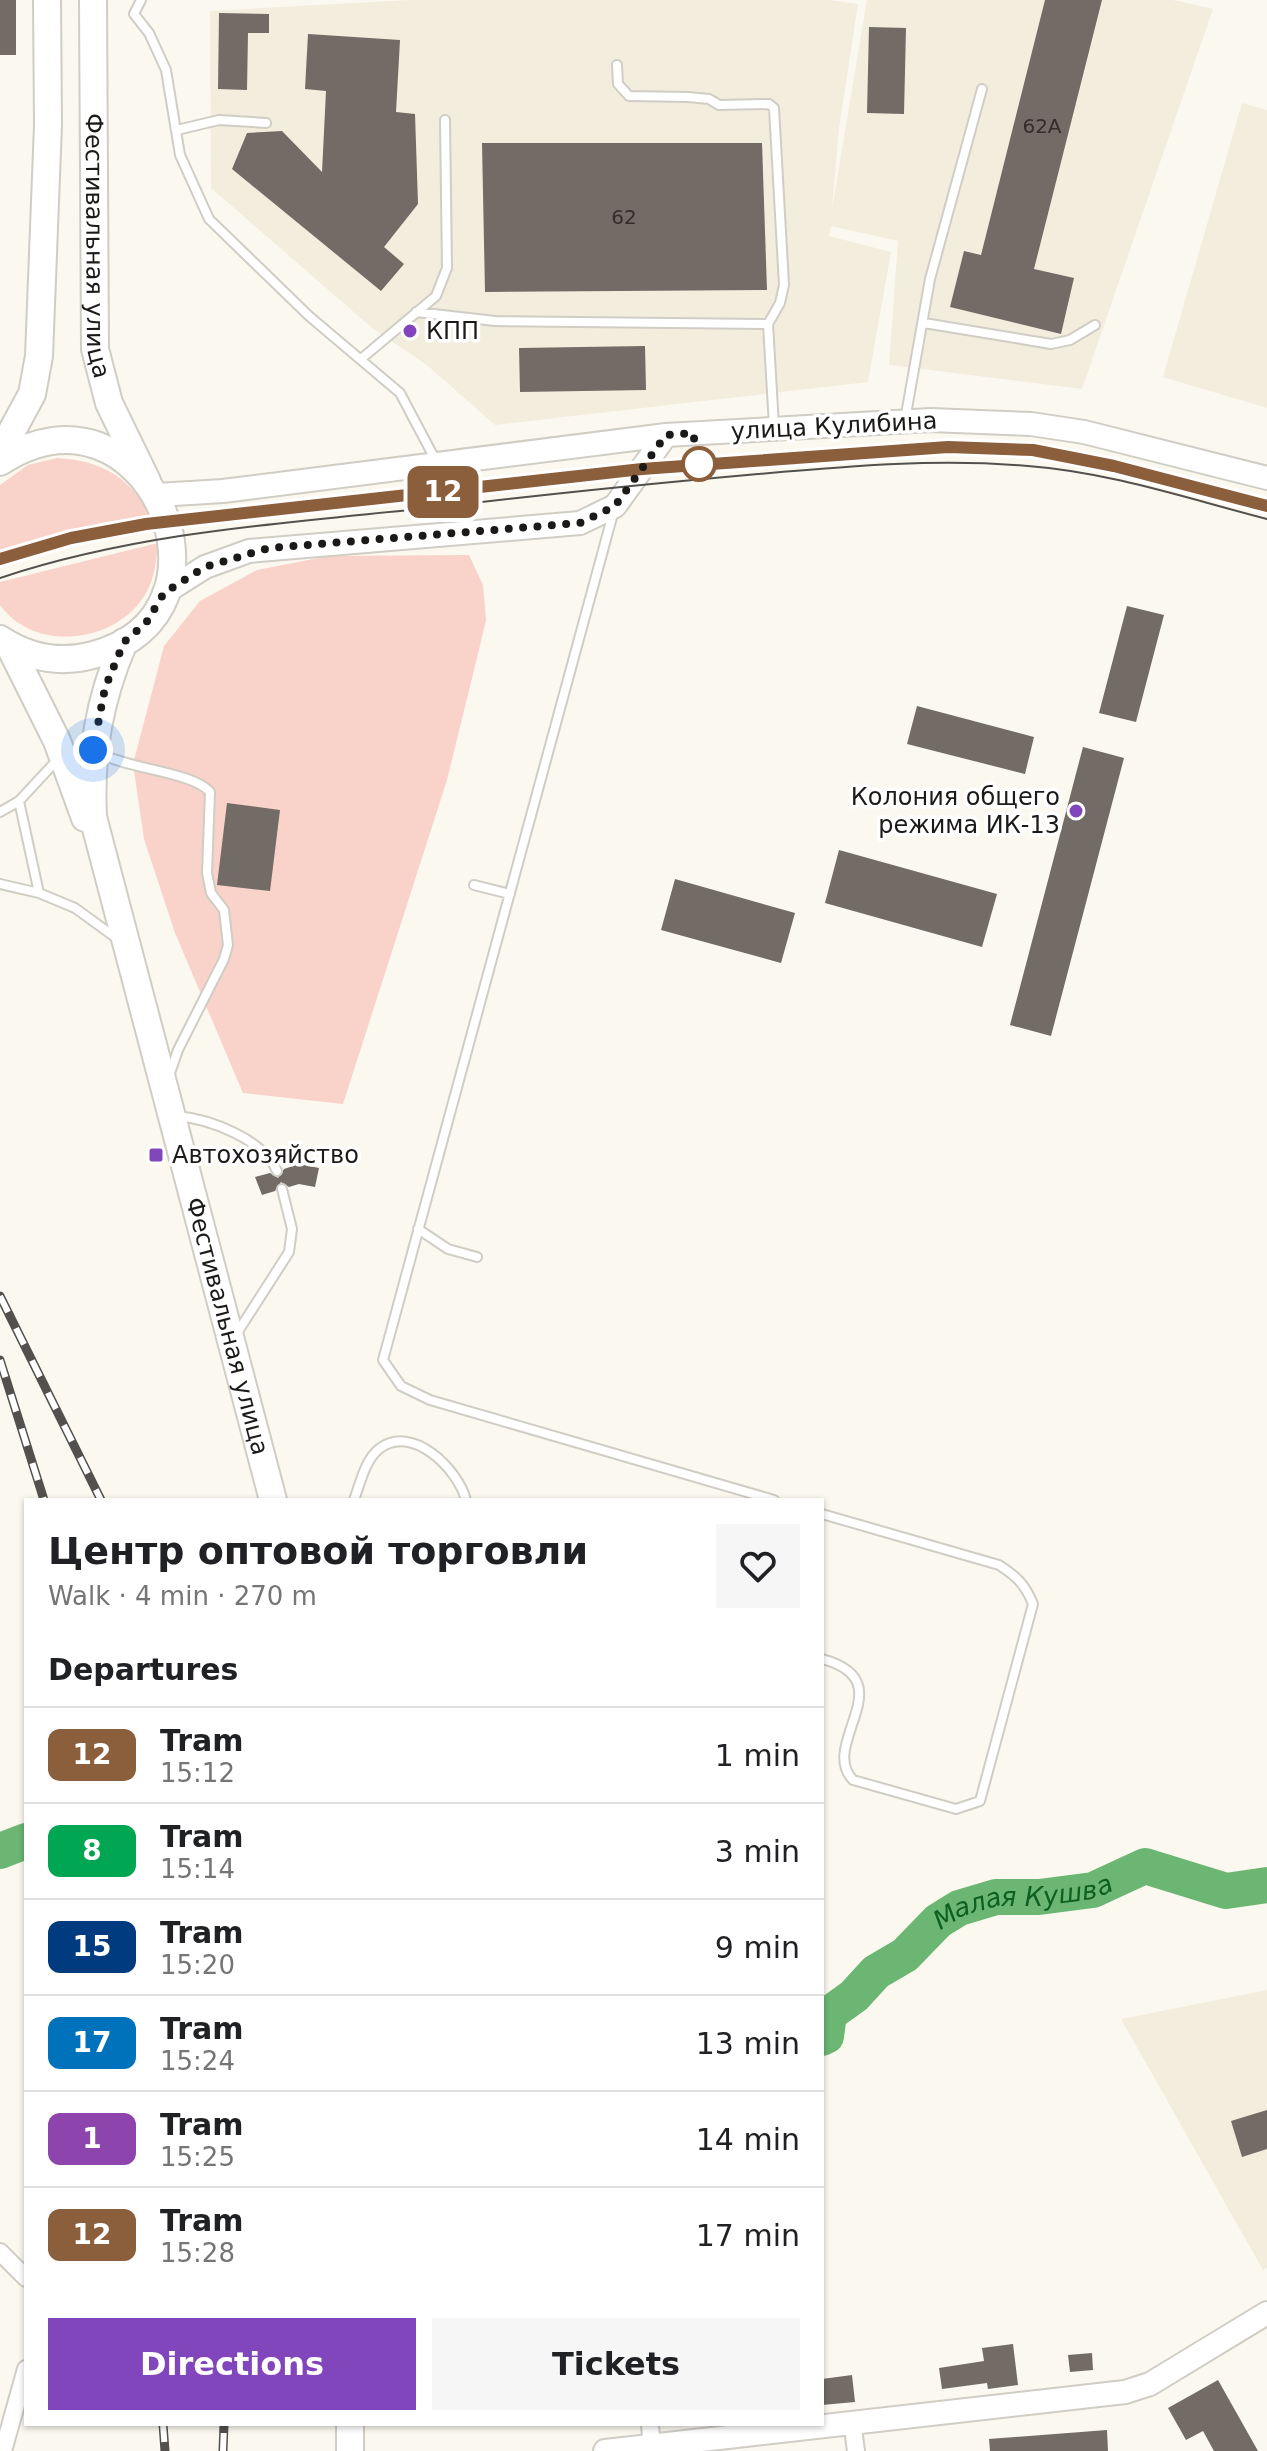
<!DOCTYPE html>
<html lang="en">
<head>
<meta charset="utf-8">
<style>
	body { margin:0; font-family:"DejaVu Sans",sans-serif; background:#f6f6f6; color:#202124; height:100vh; display:flex; flex-direction:column; font-size:30px; white-space:nowrap }
	* { box-sizing:border-box; margin:0 }
	p { font-size:26px; color:#757577 }
	.icon { flex:none; width:44px; height:44px; fill:none; stroke:currentColor; stroke-width:2; stroke-linecap:round; stroke-linejoin:round }
	.map { position:relative; flex:1; overflow:hidden }
	.drawer { position:absolute; left:24px; top:1498px; width:800px; height:928px; display:flex; flex-direction:column; background:#fff; border-radius:0px; box-shadow:0 2px 6px #0004 }
	.drawer>* { flex:none }
	.badge { padding:0 16px; border-radius:12px; font-size:28px; line-height:52px }
	.you { position:absolute; width:40px; height:40px; margin:-20px; border:6px solid #fff; border-radius:50%; background:#1a73e8; box-shadow:0 0 0 12px #1a73e833 }
	.map>.badge { position:absolute; translate:-50% -50%; box-shadow:0 0 0 4px #fff }
	h2 { padding:0 24px; font-size:30px; line-height:72px }
	.round { display:grid; place-items:center; flex:none; width:84px; height:84px; border-radius:0px; background:#f6f6f6 }
	.summary { display:flex; align-items:center; justify-content:space-between; height:136px; padding:0 24px }
	h1 { font-size:38px; font-weight:700; line-height:60px }
	.button { display:flex; gap:16px; margin-top:auto; padding:16px 24px }
	.button a { flex:1; height:92px; border-radius:0px; background:#8246bc; color:#fff; font-size:32px; font-weight:700; line-height:92px; text-align:center }
	.button a+a { background:#f6f6f6; color:#202124 }
	ul { padding:0; list-style:none }
	li { display:flex; align-items:center; gap:24px; height:96px; padding:0 24px; border-top:2px solid #e0e0e0 }
	li div { flex:1 }
	li b { display:block; font-size:30px }
	li em { font-style:normal }
	li .badge { min-width:88px; font-weight:700; text-align:center }
	.map>svg:first-child { display:block }
	.built { fill:#f3eddd }
	.green { fill:#f9d2ca }
	.lines { fill:none; stroke-linecap:round; stroke-linejoin:round }
	.river { stroke:#6bb672; stroke-width:36 }
	.building { fill:#726b66 }
	.service-casing { stroke:#d0cdc5; stroke-width:12 }
	.minor-casing { stroke:#d0cdc5; stroke-width:20 }
	.tertiary-casing { stroke:#d0cdc5; stroke-width:26 }
	.primary-casing { stroke:#d0cdc5; stroke-width:30 }
	.service { stroke:#fff; stroke-width:8 }
	.minor { stroke:#fff; stroke-width:16 }
	.tertiary { stroke:#fff; stroke-width:22 }
	.primary { stroke:#fff; stroke-width:26 }
	.tram { stroke:#53514d; stroke-width:2 }
	.rail-casing { stroke:#53514d; stroke-width:9 }
	.rail { stroke:#fff; stroke-width:6; stroke-dasharray:18; stroke-linecap:butt }
	.line-casing { stroke:#fff; stroke-width:18 }
	.line { stroke:#8b5e3c; stroke-width:12 }
	.walk { stroke:#1c1a18; stroke-width:8; stroke-dasharray:0 14.4 }
	.poi-dot { fill:#8246bc; stroke:#fff; stroke-width:3 }
	.stop-dot { fill:#fff; stroke:#8b5e3c; stroke-width:4 }
	.labels { text-anchor:middle; stroke-width:7; stroke-linejoin:round; paint-order:stroke }
	.number-label { font-size:20px; fill:#322e2c }
	.street-label { font-size:24px; fill:#1c1a18; stroke:#fff }
	.poi-label { font-size:24px; fill:#1c1a18; stroke:#fff; text-anchor:start }
	.water-label { font-size:26px; font-style:italic; fill:#0d6021; stroke:#fff }
</style>
</head>
<body>
<div class="map">
<svg width="1267" height="2451" viewBox="0 0 1267 2451">
	<rect width="100%" height="100%" fill="#fbf8f0"/>
	<path class="built" d="M409,0h419l30,4 -19,124 -7,82 35,-210h306l40,9 -131,380 -193,-24 9,-124 -67,-15 -2,10 62,16 -23,130 -373,43 -67,-59 -57,-39 -160,-139 -1,-177z
		M1242,103l25,7v298l-104,-31z
		M1267,1990v278l-4,2 -142,-251z"/>
	<path class="green" d="M57,458c45,3 71,18 94,57l-45,7 -106,29v-66l28,-20z
		M158,543c-2,21 -4,42 -18,59 -32,42 -107,49 -140,3v-23z
		M469,555l14,30 3,35 -9,38 -30,122 -104,324 -100,-11 -68,-160 -31,-94 -11,-75 31,-118 36,-45 57,-31 72,-14z"/>
	<g class="lines">
		<g class="river">
			<path d="M0,1851l26,-10"/>
			<path id="s1" d="M822,2038l4,-2 3,-22 25,-18 22,-24 29,-17 33,-34 21,-13 37,-11h43l54,-7 52,-24 81,25 41,-6"/>
		</g>
	</g>
	<path class="building" d="M0,0h16v55h-16z
		M1045,0h57l-68,269 40,9 -13,56 -111,-27 14,-56 17,4z
		M219,13l50,1v19h-21l-1,57 -29,-1z
		M869,27l37,1 -2,86 -37,-1z
		M308,34l92,6 -4,72 19,2 3,90 -34,43 20,17 -23,27 -149,-122 15,-36 35,-2 40,41 4,-81 -21,-2z
		M482,143h280l5,147 -282,2z
		M645,346l1,44 -126,2 -1,-44z
		M1127,606l37,9 -28,107 -37,-9z
		M917,706l117,31 -9,37 -118,-30z
		M1083,747l41,11 -73,278 -41,-11z
		M227,803l53,7 -10,81 -53,-6z
		M839,850l158,44 -15,53 -157,-44z
		M675,879l120,34 -14,50 -120,-33z
		M299,1164l20,4 -4,19 -16,-3 -10,3 -8,-5 -6,9 -13,4 -7,-18 15,-4 8,5 6,-9z
		M1267,2110v39l-25,8 -11,-36z
		M1013,2344l5,41 -30,4 -1,-6 -45,6 -3,-21 45,-7 -2,-13z
		M1092,2353l1,17 -23,2 -2,-17z
		M852,2375l3,27 -33,3v-26z
		M1218,2380l40,71h-44l-11,-20 -17,9 -18,-32z
		M1107,2430l1,21h-118l-1,-12z"/>
	<g class="lines">
		<defs>
			<path id="service" d="M141,0l-7,14 15,19 17,37 14,85 29,64 100,97 91,77 36,68
				M617,65l1,19 11,12 59,1 21,2 10,6 50,-1 5,4 10,177 -4,18 -12,21 6,102
				M177,130l42,-10 47,3
				M416,312l79,9 273,3
				M924,323l127,21 19,-4 25,-15
				M361,359l75,-63 11,-28 -2,-148
				M905,420l25,-141 52,-190
				M614,510l-231,850 18,26 29,14 344,100
				M99,753c29,16 94,19 111,39l-3,81 4,20 13,17 4,35 -4,14 -46,91 -9,26
				M59,758l-40,43 20,92 36,15 44,32
				M0,812l19,-11
				M0,884l39,9
				M474,885l36,9
				M177,1116c33,3 86,23 100,55
				M418,1229l30,20 29,8
				M237,1333l52,-81 3,-23 -10,-40
				M354,1500c6,-16 11,-40 25,-51 33,-26 79,20 87,51
				M822,1514l177,51c17,11 26,19 34,39l-53,197 -24,8 -103,-29c-35,-36 52,-99 -31,-121"/>
			<path id="minor" d="M0,2252l26,26
				M852,2421l4,30
				M650,2424l2,27
				M3,2451l23,-82"/>
			<path id="tertiary" d="M157,495l66,-4 443,-56 265,-15 100,4 53,8 183,46
				M164,593l41,-26 44,-16 331,-28 35,-17 51,-71
				M605,2451l520,-59 25,-8 117,-71"/>
			<g id="primary">
				<path id="s2" d="M93,0l2,349 14,54 38,78"/>
				<path d="M0,453l32,-59 7,-38 9,-231 -1,-125"/>
				<path d="M0,462c146,-96 252,152 93,193 -33,9 -64,3 -93,-16"/>
				<path id="s3" d="M124,642c-25,58 -34,111 -31,175l180,683"/>
				<path d="M9,645l48,96 28,77"/>
				<path d="M350,2424v27"/>
			</g>
		</defs>
		<use href="#service" class="service-casing"/>
		<use href="#minor" class="minor-casing"/>
		<use href="#tertiary" class="tertiary-casing"/>
		<use href="#primary" class="primary-casing"/>
		<use href="#service" class="service"/>
		<use href="#minor" class="minor"/>
		<use href="#tertiary" class="tertiary"/>
		<use href="#primary" class="primary"/>
		<path class="tram" d="M0,559l71,-21 75,-14 496,-55 306,-22 85,3 81,16 153,40
			M0,578c147,-49 304,-56 457,-73 100,-12 201,-22 301,-31 91,-8 180,-16 270,-8 81,6 161,33 239,53"/>
		<defs>
			<path id="rail" d="M0,1296l101,204
				M0,1360l44,140
				M163,2424l2,27
				M223,2451l1,-27"/>
		</defs>
		<use href="#rail" class="rail-casing"/>
		<use href="#rail" class="rail"/>
	</g>
	<g class="lines">
		<defs>
			<path id="line" d="M0,559l71,-21 75,-14 496,-55 306,-22 85,3 81,16 153,40"/>
		</defs>
		<use href="#line" class="line-casing"/>
		<use href="#line" class="line"/>
		<path class="walk" d="M93,750l12,-62 19,-46 22,-19 18,-30 41,-26 64,-19 311,-25 35,-17 51,-71 27,-2 6,31"/>
	</g>
	<g class="poi-dot">
		<circle cx="410" cy="331" r="8"/>
		<circle cx="1076" cy="811" r="8"/>
		<rect x="148" y="1147" width="16" height="16" rx="4"/>
	</g>
	<circle class="stop-dot" cx="699" cy="464" r="16"/>
	<g class="labels">
		<g class="number-label">
			<text x="1042" y="133">62А</text>
			<text x="624" y="224">62</text>
		</g>
		<g class="street-label">
			<text dy="8" stroke="none"><textPath href="#s2" startOffset="246">Фестивальная улица</textPath></text>
			<text transform="translate(834 426) rotate(-3)" y="8">улица Кулибина</text>
			<text dy="8" stroke="none"><textPath href="#s3" startOffset="706">Фестивальная улица</textPath></text>
		</g>
		<g class="poi-label">
			<text x="426" y="339">КПП</text>
			<text x="1060" y="805" text-anchor="end">Колония общего<tspan x="1060" dy="28">режима ИК-13</tspan></text>
			<text x="172" y="1163">Автохозяйство</text>
		</g>
		<g class="water-label">
			<text dy="9" stroke="none"><textPath href="#s1" startOffset="260">Малая Кушва</textPath></text>
		</g>
	</g>
</svg>
<div class="you" style="left:93px;top:750px"></div>
<b class="badge" style="left:443px;top:492px;background:#8b5e3c;color:#fff">12</b>
<section class="drawer">
<div class="summary"><div><h1>Центр оптовой торговли</h1><p>Walk · 4 min · 270 m</p></div><a class="round"><svg class="icon" aria-label="heart" viewBox="0 0 24 24"><path d="M12 20l-8-8c-3-5 5-10 8-4 3-6 11-1 8 4z"/></svg></a></div>
<h2>Departures</h2>
<ul>
<li><span class="badge" style="background:#8b5e3c;color:#fff">12</span><div><b>Tram</b><p>15:12</p></div><em>1 min</em></li>
<li><span class="badge" style="background:#00a651;color:#fff">8</span><div><b>Tram</b><p>15:14</p></div><em>3 min</em></li>
<li><span class="badge" style="background:#003b80;color:#fff">15</span><div><b>Tram</b><p>15:20</p></div><em>9 min</em></li>
<li><span class="badge" style="background:#0072bc;color:#fff">17</span><div><b>Tram</b><p>15:24</p></div><em>13 min</em></li>
<li><span class="badge" style="background:#8e44ad;color:#fff">1</span><div><b>Tram</b><p>15:25</p></div><em>14 min</em></li>
<li><span class="badge" style="background:#8b5e3c;color:#fff">12</span><div><b>Tram</b><p>15:28</p></div><em>17 min</em></li>
</ul>
<div class="button"><a>Directions</a><a>Tickets</a></div>
</section>
</div>
</body>
</html>
